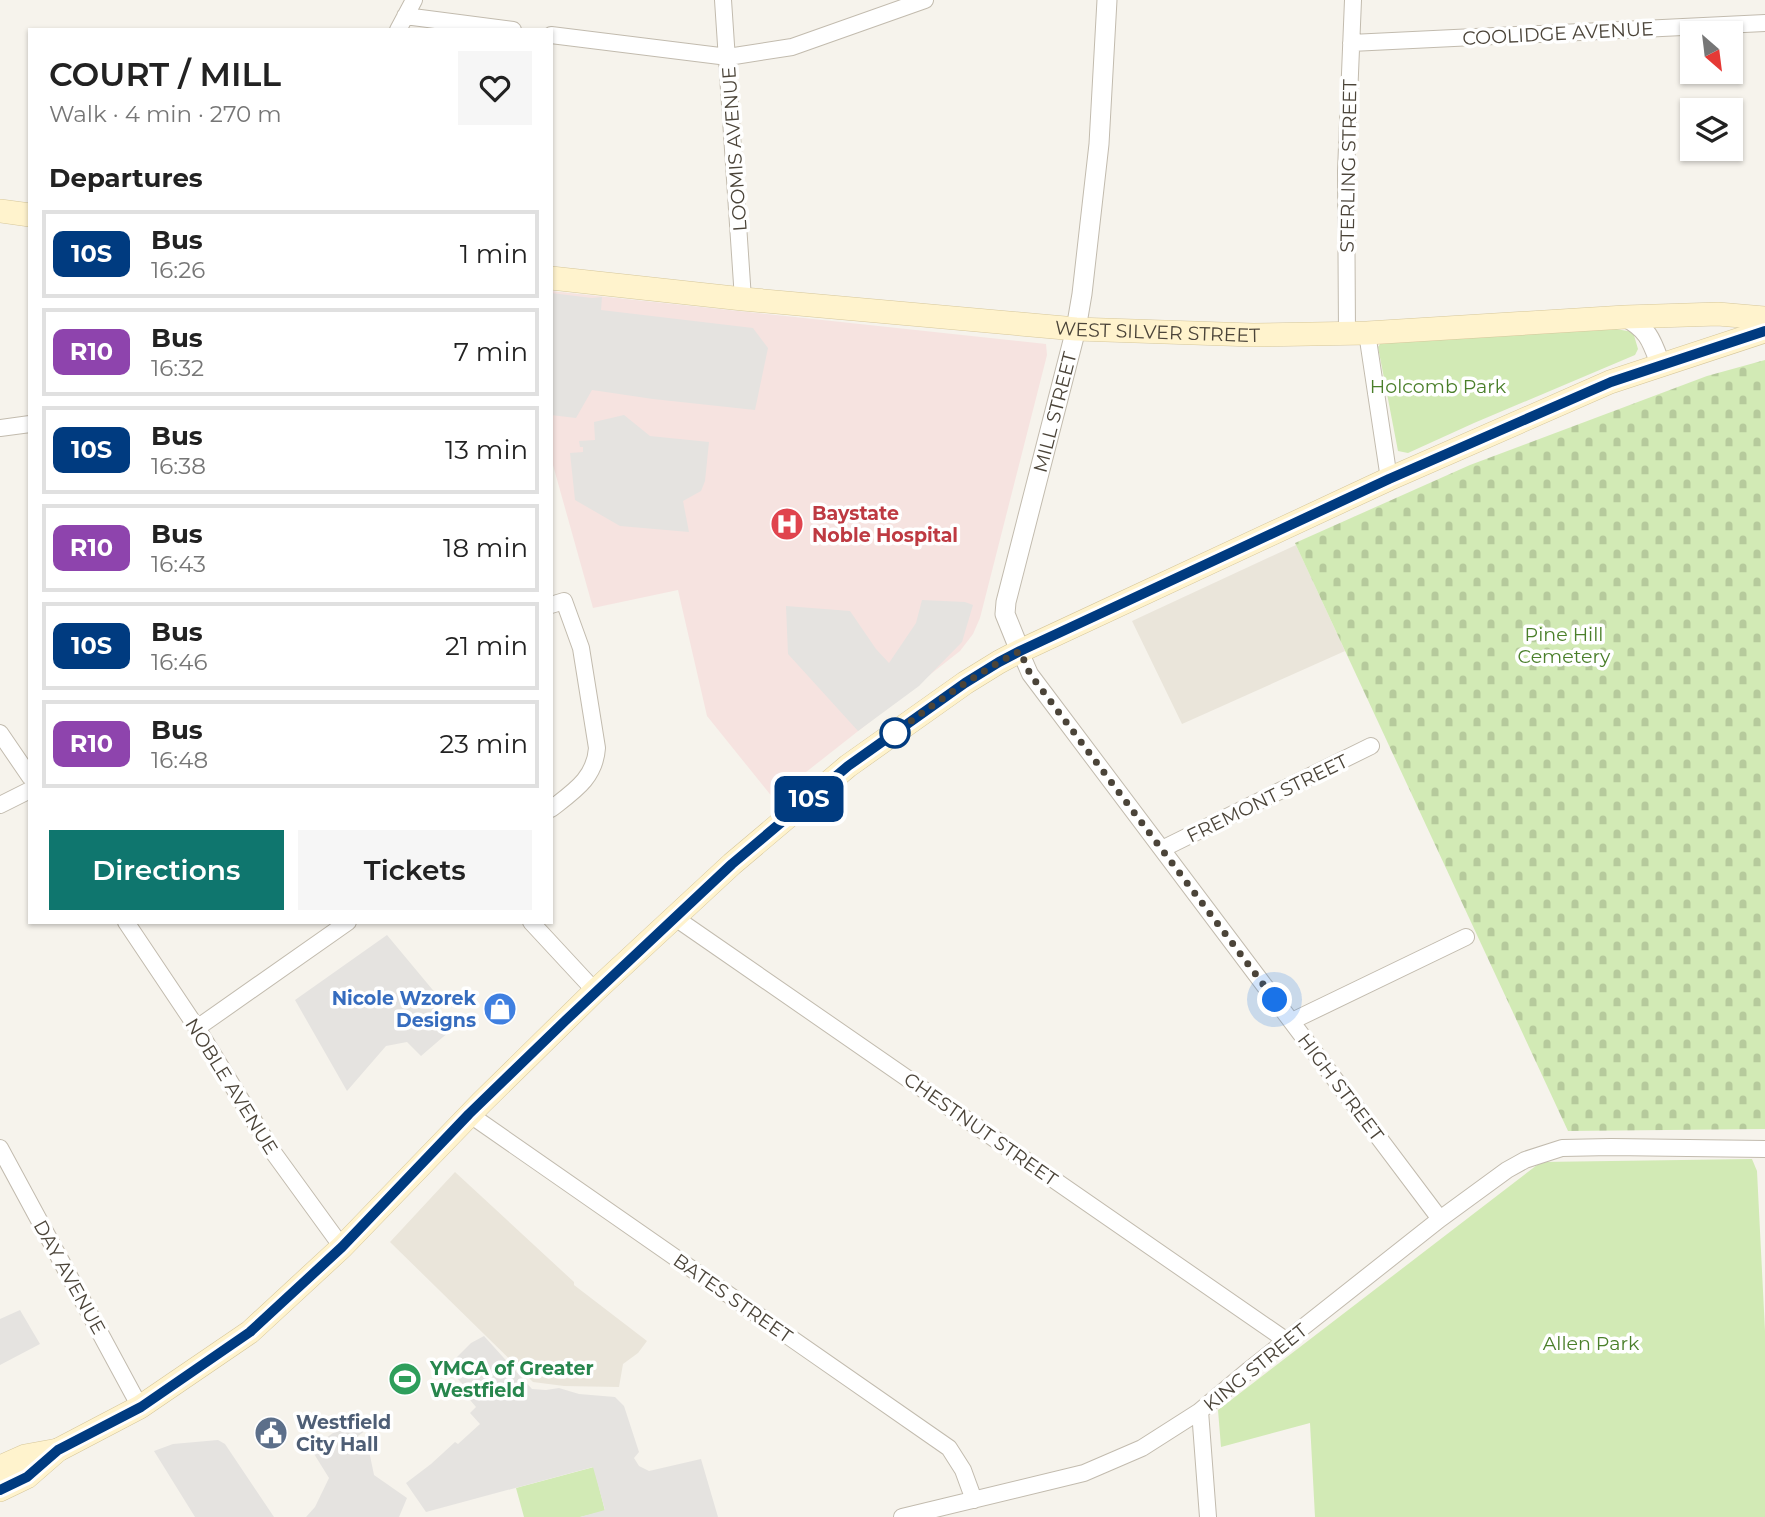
<!DOCTYPE html>
<html lang="en">
<head>
<meta charset="utf-8">
<style>
	body { margin:0; font-family:Montserrat,sans-serif; background:#f6f6f6; color:#222; height:100vh; display:flex; flex-direction:column; font-size:26px; white-space:nowrap }
	* { box-sizing:border-box; margin:0 }
	p { font-size:23px; color:#767676 }
	.icon { flex:none; width:38px; height:38px; fill:none; stroke:currentColor; stroke-width:2; stroke-linecap:round; stroke-linejoin:round }
	.map { position:relative; flex:1; overflow:hidden }
	.side { position:absolute; left:28px; top:28px; width:525px; height:896px; display:flex; flex-direction:column; background:#fff; border-radius:0px; box-shadow:0 2px 5px #0004 }
	.side>* { flex:none }
	.badge { padding:0 14px; border-radius:10px; font-size:24px; line-height:46px }
	.needle { width:46px; rotate:152deg }
	.tools { position:absolute; left:1680px; top:21px; display:grid; gap:14px }
	.tools a { display:grid; place-items:center; width:63px; height:63px; border-radius:0px; background:#fff; box-shadow:0 2px 5px #0004; font-size:35px }
	.you { position:absolute; width:35px; height:35px; margin:-18px; border:5px solid #fff; border-radius:50%; background:#1a73e8; box-shadow:0 0 0 10px #1a73e833 }
	.map>.badge { position:absolute; translate:-50% -50%; box-shadow:0 0 0 4px #fff }
	h2 { padding:0 21px; font-size:26px; line-height:63px }
	.round { display:grid; place-items:center; flex:none; width:74px; height:74px; border-radius:0px; background:#f6f6f6 }
	.summary { display:flex; align-items:center; justify-content:space-between; height:119px; padding:0 21px }
	h1 { font-size:33px; font-weight:600; line-height:52px }
	.action { display:flex; gap:14px; margin-top:auto; padding:14px 21px }
	.action a { flex:1; height:80px; border-radius:0px; background:#0f766e; color:#fff; font-size:28px; font-weight:600; line-height:80px; text-align:center }
	.action a+a { background:#f6f6f6; color:#222 }
	ul { padding:0; list-style:none }
	li { display:flex; align-items:center; gap:21px; height:88px; margin:0 14px 10px; padding:0 7px; border:4px solid #e0e0e0; border-radius:0px }
	li div { flex:1 }
	li b { display:block; font-size:26px }
	li em { font-style:normal }
	li .badge { min-width:77px; font-weight:700; text-align:center }
	.map>svg:first-child { display:block }
	.residential { fill:#eae5da }
	.medical { fill:#f6e3e0 }
	.green { fill:#d2eab5 }
	.cemetery { fill:url(#cemetery-stones) }
	.parking { fill:#e5e3e0 }
	.lines { fill:none; stroke-linecap:round; stroke-linejoin:round }
	.minor-casing { stroke:#c2bbae; stroke-width:18 }
	.tertiary-casing { stroke:#c2bbae; stroke-width:21 }
	.secondary-casing { stroke:#d6c79b; stroke-width:24 }
	.minor { stroke:#fff; stroke-width:16 }
	.tertiary { stroke:#fff; stroke-width:19 }
	.secondary { stroke:#fff3cd; stroke-width:23 }
	.line-casing { stroke:#fff; stroke-width:16 }
	.line { stroke:#003b80; stroke-width:10 }
	.walk { stroke:#4b4439; stroke-width:7; stroke-dasharray:0 12.6 }
	.stop-dot { fill:#fff; stroke:#003b80; stroke-width:3.5 }
	.labels { text-anchor:middle; stroke-width:7; stroke-linejoin:round; paint-order:stroke }
	.street-label { font-size:19px; fill:#4b4439; stroke:#fff }
	.park-label { font-size:19px; fill:#4a7f2a; stroke:#fff }
	.health-label { font-size:19px; font-weight:bold; fill:#be3a42; stroke:#fff; text-anchor:start }
	.shop-label { font-size:19px; font-weight:bold; fill:#366cbe; stroke:#fff; text-anchor:end }
	.leisure-label { font-size:19px; font-weight:bold; fill:#27864d; stroke:#fff; text-anchor:start }
	.service-label { font-size:19px; font-weight:bold; fill:#4e5e75; stroke:#fff; text-anchor:start }
</style>
</head>
<body>
<div class="map">
<svg width="1765" height="1517" viewBox="0 0 1765 1517">
	<defs>
		<pattern id="cemetery-stones" width="16" height="16" patternUnits="userSpaceOnUse" patternTransform="scale(1.75)"><rect width="16" height="16" fill="#d2eab5"/><path d="M2 7V4a2 2 0 0 1 4 0v3zM10 15v-3a2 2 0 0 1 4 0v3z" fill="#b6ca9c"/></pattern>
	</defs>
	<rect width="100%" height="100%" fill="#f6f3ec"/>
	<path class="residential" d="M1296,545l49,106 -163,73 -50,-103z
		M455,1172l119,110v3l73,56 -9,12 -15,11 -4,23 -55,-1 -31,-4 -143,-140z"/>
	<path class="medical" d="M551,291l495,53 1,11 -67,263 -7,16 -13,17 -187,147 -66,-82 -29,-126 -85,18 -42,-150z"/>
	<path class="green" d="M1616,329l17,3 5,17 -3,6 -161,68 -66,30 -10,-2 -20,-104 4,-6z
		M1752,1159l5,12 8,160v186h-450l-5,-94 -89,24 -3,-37 323,-248z
		M594,1467l11,44 -25,6h-56l-8,-29z"/>
	<path class="cemetery" d="M1765,360v769l-197,2 -273,-588 175,-78 237,-89z"/>
	<path class="parking" d="M551,293l41,5 10,-1 -1,13 152,18 15,20 -13,62 -102,-11 -61,-9 -16,28 -25,-3z
		M624,415l26,21 59,6 -4,39 -4,10 -18,10 6,31 -69,-6 -45,-26 -5,-47 13,-1v-5h-3l-1,-6 16,-1 -1,-18z
		M922,600l43,2 8,3 -11,37 -43,44 -61,45 -70,-77 -2,-48 64,5 26,38 13,14 27,-40z
		M387,935l55,66 -7,7 11,10 -5,6 9,7 -29,25 -14,-14 -21,4 -39,45 -52,-91z
		M20,1310l20,34 -40,21v-46z
		M484,1336l48,53 14,1 13,-2 20,6 36,3 9,9 15,46 -5,6 5,8 10,5 52,-12 17,58h-138l25,-7 -12,-43 -167,45 -20,-29 25,-19 24,-22 3,2 22,-20 -10,-11 6,-6 -11,-13 3,-4 -21,-23 24,-24z
		M355,1417l11,13 -8,6 2,10h8l6,29 33,23 -8,19h-93l9,-10 14,-29 -18,-29z
		M218,1440l7,4 49,73h-79l-41,-66 19,-7z"/>
	<g class="lines">
		<defs>
			<path id="minor" d="M723,0l20,299
				M405,16l108,14
				M398,30l16,-30
				M551,35l177,22 64,-10 133,-47
				M1351,43l414,-20
				M1347,333l-1,-162 7,-171
				M1367,333l22,146
				M0,428l30,-4
				M551,605l13,-4 17,47 16,100c-2,30 -23,43 -46,61
				M1020,651l10,23 410,545
				M0,733l30,44
				M0,805l30,-15
				M1162,849l209,-103
				M674,917l613,424
				M126,922l71,106 76,124 69,95
				M531,922l64,69
				M1292,1021l174,-84
				M197,1028l151,-106
				M469,1114l480,334 14,22 11,30
				M0,1148l140,259
				M1200,1411l8,106
				M902,1517l182,-44 58,-25 58,-37 49,-41 191,-151 67,-49 18,-10 37,-12 49,-1 154,2"/>
			<g id="tertiary">
				<path d="M1625,317c24,12 27,25 36,49"/>
				<path id="s1" d="M1020,651l-15,-37 1,-12 70,-273 6,-35 17,-150 8,-144"/>
			</g>
			<g id="secondary">
				<path d="M0,211l30,4"/>
				<path id="s2" d="M551,278l192,21 333,30 177,6 114,-2 258,-16 93,-3 47,4"/>
				<path d="M0,1467l25,-11 33,-6"/>
				<path d="M0,1490l27,-13 31,-27 82,-43 110,-75 92,-85 139,-144 114,-112 137,-127 116,-98 117,-83 34,-21 21,-11 369,-172 221,-97 155,-51"/>
			</g>
		</defs>
		<use href="#minor" class="minor-casing"/>
		<use href="#tertiary" class="tertiary-casing"/>
		<use href="#secondary" class="secondary-casing"/>
		<use href="#minor" class="minor"/>
		<use href="#tertiary" class="tertiary"/>
		<use href="#secondary" class="secondary"/>
	</g>
	<g class="lines">
		<defs>
			<path id="line" d="M0,1490l27,-13 31,-27 83,-43 109,-75 92,-85 127,-133 97,-94 166,-156 116,-98 117,-83 34,-21 21,-11 369,-172 222,-97 154,-51"/>
		</defs>
		<use href="#line" class="line-casing"/>
		<use href="#line" class="line"/>
		<path class="walk" d="M895,733l-7,5c42,-31 85,-63 132,-87l10,23 245,326"/>
	</g>
	<defs>
		<symbol id="hospital-disc" viewBox="-11 -11 22 22"><circle r="9.5" fill="#e0444e" stroke="#fff"/><path d="M-5-5h3v3.5h4V-5h3V5h-3V1.5h-4V5h-3Z" fill="#fff"/></symbol>
		<symbol id="shop-disc" viewBox="-11 -11 22 22"><circle r="9.5" fill="#3f7fe0" stroke="#fff"/><path d="M-5-2.5h2.3a2.7 3.5 0 0 1 5.4 0H5L5.5 6h-11ZM-1.5-2.5h3a1.5 2.3 0 0 0-3 0Z" fill="#fff"/></symbol>
		<symbol id="stadium-disc" viewBox="-11 -11 22 22"><circle r="9.5" fill="#2e9e5b" stroke="#fff"/><path d="M0-5a6.5 5 0 1 0 0 10a6.5 5 0 1 0 0-10ZM-3.5-1.8h7v3.6h-7Z" fill="#fff"/></symbol>
		<symbol id="civic-disc" viewBox="-11 -11 22 22"><circle r="9.5" fill="#5c6f8a" stroke="#fff"/><path d="M-.6-6.5H3V-4.5H.6V-3L4-1V1h2V6H-6V1h2V-1L-.6-3ZM-1.2 2.5V6h2.4V2.5Z" fill="#fff"/></symbol>
	</defs>
	<g fill-rule="evenodd">
		<use href="#hospital-disc" x="768" y="505" width="38" height="38"/>
		<use href="#shop-disc" x="481" y="990" width="38" height="38"/>
		<use href="#stadium-disc" x="386" y="1360" width="38" height="38"/>
		<use href="#civic-disc" x="252" y="1414" width="38" height="38"/>
	</g>
	<circle class="stop-dot" cx="895" cy="733" r="14"/>
	<g class="labels">
		<g class="street-label">
			<text transform="translate(1558 33) rotate(-3)" y="7">COOLIDGE AVENUE</text>
			<text transform="translate(734 149) rotate(-94)" y="7">LOOMIS AVENUE</text>
			<text transform="translate(1348 166) rotate(-89)" y="7">STERLING STREET</text>
			<text dy="7" stroke="none"><textPath href="#s2" startOffset="609">WEST SILVER STREET</textPath></text>
			<text dy="7" stroke="none"><textPath href="#s1" startOffset="248">MILL STREET</textPath></text>
			<text transform="translate(1267 798) rotate(-26)" y="7">FREMONT STREET</text>
			<text transform="translate(232 1086) rotate(58)" y="7">NOBLE AVENUE</text>
			<text transform="translate(1341 1087) rotate(53)" y="7">HIGH STREET</text>
			<text transform="translate(981 1129) rotate(35)" y="7">CHESTNUT STREET</text>
			<text transform="translate(70 1277) rotate(61)" y="7">DAY AVENUE</text>
			<text transform="translate(733 1298) rotate(35)" y="7">BATES STREET</text>
			<text transform="translate(1255 1367) rotate(-39)" y="7">KING STREET</text>
		</g>
		<g class="park-label">
			<text x="1438" y="393">Holcomb Park</text>
			<text x="1564" y="641">Pine Hill<tspan x="1564" dy="22">Cemetery</tspan></text>
			<text x="1591" y="1350">Allen Park</text>
		</g>
		<g class="health-label">
			<text x="812" y="520">Baystate<tspan x="812" dy="22">Noble Hospital</tspan></text>
		</g>
		<g class="shop-label">
			<text x="476" y="1005">Nicole Wzorek<tspan x="476" dy="22">Designs</tspan></text>
		</g>
		<g class="leisure-label">
			<text x="430" y="1375">YMCA of Greater<tspan x="430" dy="22">Westfield</tspan></text>
		</g>
		<g class="service-label">
			<text x="296" y="1429">Westfield<tspan x="296" dy="22">City Hall</tspan></text>
		</g>
	</g>
</svg>
<div class="tools">
<a><svg class="needle" viewBox="-14 -14 28 28"><path d="M0-13l5 13h-10z" fill="#e53935"/><path d="M0 13l5-13h-10z" fill="#767676"/></svg></a>
<a><svg class="icon" aria-label="layers" viewBox="0 0 24 24"><path d="M12 4l9 5-9 5-9-5zM3 14l9 5 9-5"/></svg></a>
</div>
<div class="you" style="left:1275px;top:1000px"></div>
<b class="badge" style="left:809px;top:799px;background:#003b80;color:#fff">10S</b>
<section class="side">
<div class="summary"><div><h1>COURT / MILL</h1><p>Walk · 4 min · 270 m</p></div><a class="round"><svg class="icon" aria-label="heart" viewBox="0 0 24 24"><path d="M12 20l-8-8c-3-5 5-10 8-4 3-6 11-1 8 4z"/></svg></a></div>
<h2>Departures</h2>
<ul>
<li><span class="badge" style="background:#003b80;color:#fff">10S</span><div><b>Bus</b><p>16:26</p></div><em>1 min</em></li>
<li><span class="badge" style="background:#8e44ad;color:#fff">R10</span><div><b>Bus</b><p>16:32</p></div><em>7 min</em></li>
<li><span class="badge" style="background:#003b80;color:#fff">10S</span><div><b>Bus</b><p>16:38</p></div><em>13 min</em></li>
<li><span class="badge" style="background:#8e44ad;color:#fff">R10</span><div><b>Bus</b><p>16:43</p></div><em>18 min</em></li>
<li><span class="badge" style="background:#003b80;color:#fff">10S</span><div><b>Bus</b><p>16:46</p></div><em>21 min</em></li>
<li><span class="badge" style="background:#8e44ad;color:#fff">R10</span><div><b>Bus</b><p>16:48</p></div><em>23 min</em></li>
</ul>
<div class="action"><a>Directions</a><a>Tickets</a></div>
</section>
</div>
</body>
</html>
